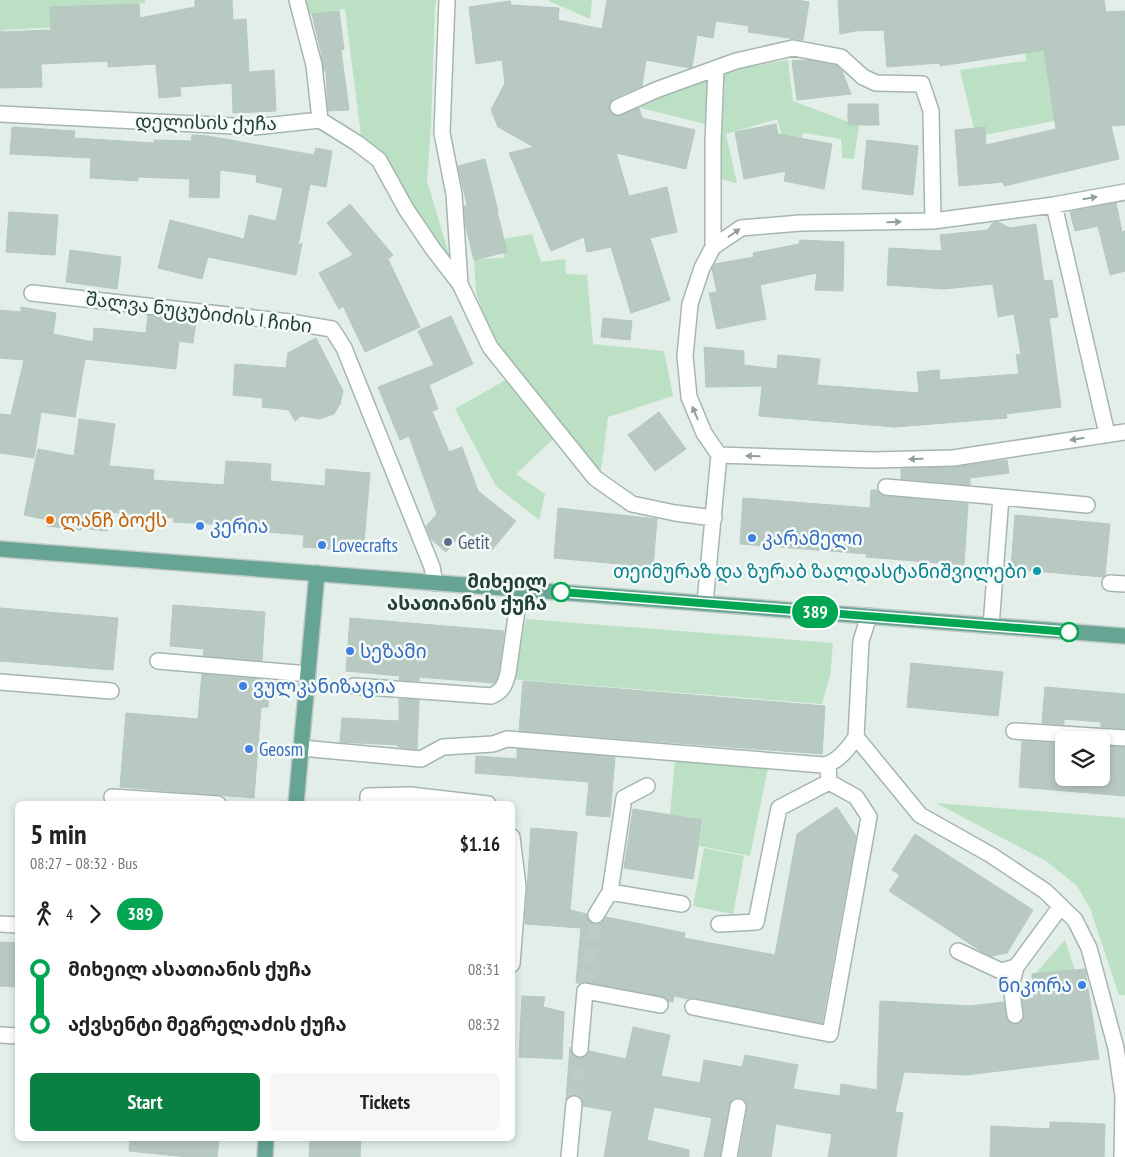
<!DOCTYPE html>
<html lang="en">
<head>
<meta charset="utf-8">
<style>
	body { margin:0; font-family:"PT Sans Narrow","Noto Sans Georgian",sans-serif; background:#f6f6f6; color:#222; height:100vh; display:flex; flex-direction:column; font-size:19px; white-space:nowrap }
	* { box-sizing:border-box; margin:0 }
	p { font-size:16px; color:#767676 }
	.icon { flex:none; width:28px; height:28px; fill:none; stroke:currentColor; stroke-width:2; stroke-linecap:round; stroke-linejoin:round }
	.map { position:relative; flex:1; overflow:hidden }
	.drawer { position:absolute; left:15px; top:801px; width:500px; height:340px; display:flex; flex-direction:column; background:#fff; border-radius:8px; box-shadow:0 2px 8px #0003 }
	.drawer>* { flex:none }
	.badge { padding:0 10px; border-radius:16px; font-size:18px; line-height:32px }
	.tools { position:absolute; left:1055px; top:731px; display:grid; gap:10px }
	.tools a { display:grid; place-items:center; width:55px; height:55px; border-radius:8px; background:#fff; box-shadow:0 2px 8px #0003; font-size:25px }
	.map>.badge { position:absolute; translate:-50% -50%; box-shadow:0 0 0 2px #fff }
	.legs { display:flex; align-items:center; gap:8px; height:55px; padding:0 15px; font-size:16px }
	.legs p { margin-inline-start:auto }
	.summary { display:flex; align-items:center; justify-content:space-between; height:85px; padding:0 15px }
	h1 { font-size:28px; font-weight:800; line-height:38px }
	.action { display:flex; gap:10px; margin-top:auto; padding:10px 15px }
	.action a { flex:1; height:58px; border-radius:8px; background:#0b8043; color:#fff; font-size:20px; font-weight:800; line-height:58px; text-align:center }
	.action a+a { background:#f6f6f6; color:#222 }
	ul { padding:0 15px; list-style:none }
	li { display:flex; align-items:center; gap:18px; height:55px; font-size:19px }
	li i { display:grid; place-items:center; width:8px; height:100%; margin:0 6px; background:currentColor }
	li i::after { content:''; width:12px; height:12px; margin:-6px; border:4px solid; border-radius:50%; background:#fff }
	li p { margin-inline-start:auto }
	li:first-child i { background:linear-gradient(#0000 50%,currentColor 0) }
	li:last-child i { background:linear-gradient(currentColor 50%,#0000 0) }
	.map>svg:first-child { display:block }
	.green { fill:#bbe0c4 }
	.building { fill:#b8c9c2; stroke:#b5c8c0 }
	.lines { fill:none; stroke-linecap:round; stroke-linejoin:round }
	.minor-tunnel { stroke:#bccbc5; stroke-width:15; stroke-dasharray:15 8; stroke-linecap:butt }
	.minor-casing { stroke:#a5b6b0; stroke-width:18 }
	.major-casing { stroke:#c1cac7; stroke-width:18 }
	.minor { stroke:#fff; stroke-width:15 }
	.major { stroke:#66a594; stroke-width:15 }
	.oneway { fill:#90a09b }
	.line-1-casing { stroke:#fff; stroke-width:11 }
	.line-1 { stroke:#00a651; stroke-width:8 }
	.food-dot { fill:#e8710a; stroke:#f4faf7; stroke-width:2 }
	.shop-dot { fill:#3f7fe0; stroke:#f4faf7; stroke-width:2 }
	.service-dot { fill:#5c6f8a; stroke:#f4faf7; stroke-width:2 }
	.culture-dot { fill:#0f9aa8; stroke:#f4faf7; stroke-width:2 }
	.stop-1-dot { fill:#fff; stroke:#00a651; stroke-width:2.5 }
	.labels { text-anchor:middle; stroke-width:5; stroke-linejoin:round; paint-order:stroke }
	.street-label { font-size:19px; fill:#224037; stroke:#f4faf7 }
	.food-label { font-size:19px; fill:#c56008; stroke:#f4faf7; text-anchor:start }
	.shop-label { font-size:19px; fill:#366cbe; stroke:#f4faf7; text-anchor:start }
	.service-label { font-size:19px; fill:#4e5e75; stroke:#f4faf7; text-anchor:start }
	.culture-label { font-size:19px; fill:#0d838f; stroke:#f4faf7; text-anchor:end }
	.stop-label { font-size:19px; font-weight:bold; fill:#224037; stroke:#f4faf7; text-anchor:end }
</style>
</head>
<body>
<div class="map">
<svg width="1125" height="1157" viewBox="0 0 1125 1157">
	<rect width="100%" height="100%" fill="#e3eee9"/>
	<path class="green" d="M0,0h145l1,3 -88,5 1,19 -56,3v13h-3z
		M302,0h135l-2,5 -4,121 -4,55 27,90 -25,-31 -41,-76 -27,-28 -16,-127 -38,6z
		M592,0l-2,19 -41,-18v-1z
		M1077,21l25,90 -126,26 -16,-67 66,-9 -2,-29z
		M788,60l5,41 66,25 -5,33 -12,-1 -1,-19 -38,-6 -5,19 -10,2 -11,-35 -51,15 11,49 -21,-5 5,-42 3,-65z
		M708,79l1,46 -68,-17 6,-8z
		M532,234l9,28 24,-3 1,15 21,1 6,69 71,7 9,45 -65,21 -7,54 -21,-21 -87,-110 -17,-47 -2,-34 30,-1 -2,-19z
		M507,379l46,60 -37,35 29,20 -6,26 -43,-34 -41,-77z
		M526,619l307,24 -3,33 -8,28 -312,-25z
		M675,760l93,8 -18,88 -51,-10 4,-26 -33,-5z
		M936,803l189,15v177h-6l-29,-87 -13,-22 -31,-25z
		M704,848l40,8 -11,58 -40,-8z
		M1065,940l10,30 -40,4z"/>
	<path class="building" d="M195,0h37l1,20 13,-1 3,53 25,-2 2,41 -43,2 -1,-30 -52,4 1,9 -22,2 -3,-34 -48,3v-6l-67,3 1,23 -42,1v-56l51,-2 -1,-23 89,-3 1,14 55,-11z
		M607,0h190l12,2 -6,38 -55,-8 1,-6 -33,-5 -3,17 -16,-3 -5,32 -3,1 -43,-8 -4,26 -28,12 -4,4 -1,8 8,6 22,-8 3,10 53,12 -9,39 -70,-16 13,43 38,-9 10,45 -27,6 20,62 -39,13 -20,-66 -24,5 -3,-15 -33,14 -42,-98 25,-6 -36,-20 -7,-17 14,-27 -3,-23 -26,4 -7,-57 41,-6 1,4 48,3 -1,12 44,9z
		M838,0h266l2,12 19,-1v114l-14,1 8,33 -115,27 -1,-4 -44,4 -4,-56 30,-3 1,18 70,-16 -12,-79 -104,16v-3l-53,4 -3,-37 -29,1 -15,3z
		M339,11l5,38 -3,1 8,60 -21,1 -2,-40h-2l-3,-19 -9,-38z
		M807,60l30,6 5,5 9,23 -54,6 -5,-39z
		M848,104h30l1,21h-31z
		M776,124l2,10 54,10 -8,45 -40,-8 2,-10 -42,8 -9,-47z
		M12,127l63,4 -1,7 80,5v-3l37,1 1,-6 16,1 106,19 2,-7 16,3 -6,36 -16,-3 -12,62 4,-3 -6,32 -88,-18 -6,22 -44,-11 12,-48 74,19 5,-24 27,6 7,-33 -27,-6 1,-7 -37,-5 -1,28 -30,-1 1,-18 -52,-2v4l-48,-3 1,-20 -81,-4z
		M867,140l51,6 -5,49 -51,-6z
		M485,159l13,52h-1l10,41 -33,8 -9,-37 -1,-17 3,-1 -9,-39z
		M1116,203l6,29 3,-1v40l-15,4 -12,-49 -23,5 -5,-19z
		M350,204l43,51 -5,4 32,68 -55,25 -22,-46 -4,3 -20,-36 34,-18 -26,-32z
		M9,212l49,3 -3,40 -49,-3z
		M994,222h4l12,6 26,-4 8,57 8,-1 6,37 -9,1 12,89 -55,7 1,4 -112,9 -136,-11 3,-30 -56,1 -2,-40 40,4v14l33,4 1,-14 42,4 -3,26 102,8 -2,-21 22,-2 1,10 79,-6 -3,-19 5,-1 -7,-40 -16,3 -5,-33 -49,5 -57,-4 2,-37 53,3 -2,-16 47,-5z
		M800,240l44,2 -1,49 -28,-1 2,-17 -57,12 6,34 -49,10 -8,-36 8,-1 -5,-23 3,-5 39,-7 -1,-4 46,-9z
		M70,250l51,7 -4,32 -51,-7z
		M21,307l35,6 -3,21 40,8 1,-14 52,5 2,-18 48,6 -3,22 -14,-2 -3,28 -91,-10 -10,58 -34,-5 -7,46 -34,-5v-39l11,1 13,-55 -24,-2v-48l21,2z
		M451,316l22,48 -44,21 9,24 -6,2 17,41 13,-5 16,44 38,30 -25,30 -27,-21 -18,22 -15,-13 -5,-13 11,-12 -28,-78 -9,4 -22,-53 56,-22 -16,-34z
		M603,318l29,3 -2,19 -29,-3z
		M316,338l27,53 -3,13 -6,10 -15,5 -18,-3 -6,5 -6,-11 -27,-3 1,-9 -30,-3 2,-31 51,4 2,-15z
		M659,412l27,37 -31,22 -27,-36z
		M79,419l36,5 -6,42 45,4 -1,10 71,5 2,-24 45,3 -1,17 55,5 1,-17 44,4 -6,70 -21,-2 -1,9 -39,-3 1,-12 -73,-6v-4l-58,-3 1,-4 -65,-6 -2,19 -26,-3v2l-34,-4 1,-6 -24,-5 14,-66 36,7z
		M1007,460l2,13 -39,5v7l-69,-6v-10l53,-2z
		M871,490h6l3,4 5,2 83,8 -4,61 -98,-8 1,-3 -127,-10 3,-46 127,10z
		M558,508l99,11 -4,48 -99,-9z
		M1015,515l95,9 -5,51 -2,2 -92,-8z
		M173,605l92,7 -3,49 -59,-5 1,-7 -34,-3z
		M0,608l118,10 -5,52 -113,-9z
		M350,618l154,13 -5,40 -3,9 -2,3 -75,-6v4l-20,-1 1,-4 -54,-5z
		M911,663l92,9 -5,44 -91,-9z
		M202,674l59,5 -1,6 10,1 -2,21h-7l-7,91 -134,-11 6,-74 72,6z
		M523,681l302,25 -3,48 -303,-23z
		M1045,687l80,7v35l-24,-2v-5l-37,-3v6l-22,-2z
		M399,699l20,1 -2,49 -19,-2v-2l-58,-3 2,-24 57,3z
		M1022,741l42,3v34h37v-32l24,1v49l-106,-9z
		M517,749l98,8 -5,60 -24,-2 3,-33 -114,-9 1,-17 41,3z
		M837,807l19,29 -34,187 -127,-25 -6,1 -15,-3 -1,6 -5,-1 -6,-5 -75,-14 -11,1 5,-55 -56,-4 6,-96 46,4 -7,78 17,4 1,6 7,4 6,-1 5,-6 79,16 -1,5 91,17 22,-121z
		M633,809l69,11 -9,59 -69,-11z
		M915,834l118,76 -26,43 -16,3 -7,-3 -95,-62 11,-16 -8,-5z
		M0,942l18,1v44l-18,-1z
		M1085,969l14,90 -133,16 -62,-3 -9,40 8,1 -7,44h-68l4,-23 -56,-10 -5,33h-32l8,-49 -3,-8 -5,-2h-5l-5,7 -9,52h-16l8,-39 -58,-11 -7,33 42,10v7h-85l8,-46 -29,-5 -1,-6 -7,-5 -5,1 -4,4 4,-53 2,6 7,5 5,-1 5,-6 37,8 7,-32 37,8 -9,41 39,7 4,-23 38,7 3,-12 53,10 -5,24 47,7 1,-12 36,6 3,-89 90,5 34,-4 3,18 5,4h5l7,-6 -2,-19 12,-1 -2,-24z
		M522,996l23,1 -2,10 21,5 -2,47 -43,-2z
		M1050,1122l55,2 -1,33h-114l1,-31 59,3z
		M130,1139h89l-2,18h-29l-59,-6z
		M310,1139h51l-1,18h-51z"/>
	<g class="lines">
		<path class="minor-tunnel" d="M586,985l10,-70
			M574,1104l6,-55"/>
		<defs>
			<path id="minor" d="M297,0l17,65 6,55
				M447,0l-5,133 12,61 6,90 30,63 105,131 37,26 43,9 39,5
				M618,107l38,-17 80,-29 57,-13 48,9 22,20 13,6 46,1 9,27 2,110
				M0,114l254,13 66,-7
				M320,120l37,23 22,17 27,49 27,40 27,35
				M1054,205l53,229
				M713,247v-105l3,-74
				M32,293l258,29 42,7 12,19 88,219 3,16
				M719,455l154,5 80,-2 172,-26
				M886,487l115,10 -10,129
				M1001,497l86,8
				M1110,583l15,1
				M705,603l14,-148 -15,-22 -15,-36 -4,-41 5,-52 12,-36 11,-21 28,-19 59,-5 133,-2 121,-16 71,-13
				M869,616l-8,25 -5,96 64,78 71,40 54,36 30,29 14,28 27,100 7,48 -1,61
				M158,661l150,13
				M0,682l111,9
				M354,686l137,10c12,-5 14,-11 17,-23l12,-84
				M1014,731l111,7
				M301,748l120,11 22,-12 50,-3 14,-5 316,26c13,-1 26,-17 33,-28
				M647,786l-23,12 -14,94 72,12
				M112,797l106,7
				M368,804v-8l42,-1 78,9
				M512,837l6,50h-6
				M596,915l14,-23
				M0,924l18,1
				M719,924l37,-2 23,-114 50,-26
				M958,951l43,20 15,-4 45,-61
				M512,964l6,-77
				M693,1007l137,27 39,-217 -13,-20 -27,-15 -1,-17
				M1015,1015l-4,-29 5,-19
				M0,1035l18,1
				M580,1049l5,-58 75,14
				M569,1157l5,-53
				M729,1157l9,-50"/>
			<path id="major" d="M0,549l1125,87
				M296,804l21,-231
				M265,1157l1,-18"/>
		</defs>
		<use href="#minor" class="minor-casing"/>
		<use href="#major" class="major-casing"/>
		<use href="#minor" class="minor"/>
		<use href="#major" class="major"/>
	</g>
	<defs><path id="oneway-solid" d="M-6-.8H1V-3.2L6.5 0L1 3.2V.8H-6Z" transform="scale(1.25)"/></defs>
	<g class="oneway">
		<use href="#oneway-solid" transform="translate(1090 198) rotate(-10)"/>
		<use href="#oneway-solid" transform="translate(894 222) rotate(-1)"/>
		<use href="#oneway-solid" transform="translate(734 233) rotate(-35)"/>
		<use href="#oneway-solid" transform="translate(695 413) rotate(-113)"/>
		<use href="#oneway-solid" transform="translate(1077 439) rotate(171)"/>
		<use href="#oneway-solid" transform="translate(753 456) rotate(-178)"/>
		<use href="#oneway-solid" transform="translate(916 459) rotate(178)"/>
	</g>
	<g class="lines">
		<defs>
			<path id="line-1" d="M561,592l508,40"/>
		</defs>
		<use href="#line-1" class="line-1-casing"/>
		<use href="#line-1" class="line-1"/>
	</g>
	<circle class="food-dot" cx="50" cy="520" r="5"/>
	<g class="shop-dot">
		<circle cx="200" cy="526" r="5"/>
		<circle cx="752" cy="538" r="5"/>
		<circle cx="322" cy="545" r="5"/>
		<circle cx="350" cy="651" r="5"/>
		<circle cx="243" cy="686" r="5"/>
		<circle cx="249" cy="749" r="5"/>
		<circle cx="1082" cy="985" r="5"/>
	</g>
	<circle class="service-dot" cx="448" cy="542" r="5"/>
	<circle class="culture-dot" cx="1037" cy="571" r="5"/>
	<g class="stop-1-dot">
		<circle cx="561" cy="592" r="9"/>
		<circle cx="1069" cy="632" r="9"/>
	</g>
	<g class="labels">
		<g class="street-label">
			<text transform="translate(206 122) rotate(1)" y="7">დელისის ქუჩა</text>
			<text transform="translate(199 312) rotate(7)" y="7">შალვა ნუცუბიძის I ჩიხი</text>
		</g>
		<g class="food-label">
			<text x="60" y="527">ლანჩ ბოქს</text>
		</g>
		<g class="shop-label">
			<text x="210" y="533">კერია</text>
			<text x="762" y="545">კარამელი</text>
			<text x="332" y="552">Lovecrafts</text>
			<text x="360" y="658">სეზამი</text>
			<text x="253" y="693">ვულკანიზაცია</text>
			<text x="259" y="756">Geosm</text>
			<text x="1072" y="992" text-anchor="end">ნიკორა</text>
		</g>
		<g class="service-label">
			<text x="458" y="549">Getit</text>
		</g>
		<g class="culture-label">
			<text x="1027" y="578">თეიმურაზ და ზურაბ ზალდასტანიშვილები</text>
		</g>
		<g class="stop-label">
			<text x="547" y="588">მიხეილ<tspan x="547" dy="22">ასათიანის ქუჩა</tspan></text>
		</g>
	</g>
</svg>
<div class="tools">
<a><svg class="icon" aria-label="layers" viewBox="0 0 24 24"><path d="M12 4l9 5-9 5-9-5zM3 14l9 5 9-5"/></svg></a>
</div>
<b class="badge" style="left:815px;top:612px;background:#00a651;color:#fff">389</b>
<section class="drawer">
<div class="summary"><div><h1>5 min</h1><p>08:27 – 08:32 · Bus</p></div><b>$1.16</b></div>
<div class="legs"><svg class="icon" aria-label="walk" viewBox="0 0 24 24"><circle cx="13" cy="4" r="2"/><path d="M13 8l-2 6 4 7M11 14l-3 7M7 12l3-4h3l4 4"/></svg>4<svg class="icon" aria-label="forward" viewBox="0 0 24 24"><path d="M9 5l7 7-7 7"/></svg><b class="badge" style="background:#00a651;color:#fff">389</b></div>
<ul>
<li><i style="color:#00a651"></i><b>მიხეილ ასათიანის ქუჩა</b><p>08:31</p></li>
<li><i style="color:#00a651"></i><b>აქვსენტი მეგრელაძის ქუჩა</b><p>08:32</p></li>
</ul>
<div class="action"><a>Start</a><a>Tickets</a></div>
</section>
</div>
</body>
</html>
